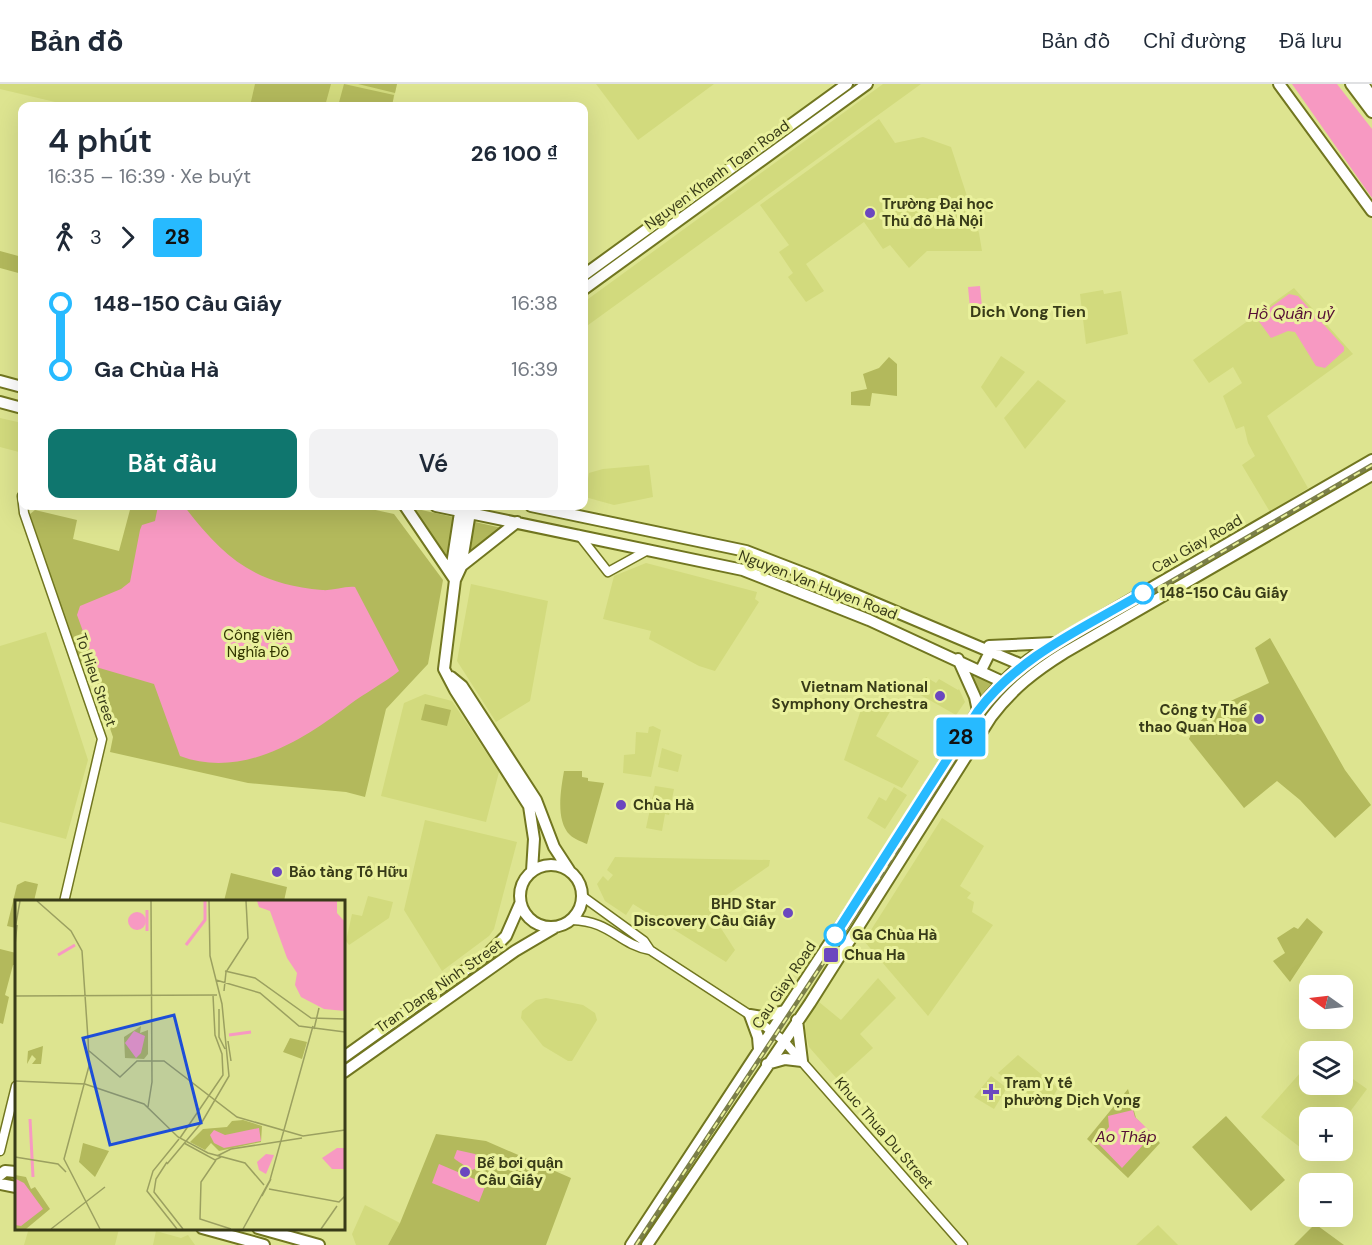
<!DOCTYPE html>
<html lang="vi">
<head>
<meta charset="utf-8">
<style>
	body { margin:0; font-family:"DM Sans",sans-serif; background:#f2f2f3; color:#1f2937; height:100vh; display:flex; flex-direction:column; font-size:22px; white-space:nowrap }
	* { box-sizing:border-box; margin:0 }
	p { font-size:20px; color:#747a83 }
	.icon { flex:none; width:33px; height:33px; fill:none; stroke:currentColor; stroke-width:2; stroke-linecap:round; stroke-linejoin:round }
	.map { position:relative; flex:1; overflow:hidden }
	.panel { position:absolute; left:18px; top:18px; width:570px; height:408px; display:flex; flex-direction:column; background:#fff; border-radius:12px; box-shadow:0 6px 24px #0002 }
	.panel>* { flex:none }
	.badge { padding:0 12px; border-radius:4px; font-size:21px; line-height:39px }
	.needle { width:39px; rotate:284deg }
	.fabs { position:absolute; left:1299px; top:891px; display:grid; gap:12px }
	.fabs a { display:grid; place-items:center; width:54px; height:54px; border-radius:12px; background:#fff; box-shadow:0 6px 24px #0002; font-size:30px }
	.map>.badge { position:absolute; translate:-50% -50%; box-shadow:0 0 0 3px #fff }
	.legs { display:flex; align-items:center; gap:9px; height:66px; padding:0 30px; font-size:20px }
	.legs p { margin-inline-start:auto }
	.overview { display:flex; align-items:center; justify-content:space-between; height:102px; padding:0 30px }
	h1 { font-size:33px; font-weight:600; line-height:45px }
	.action { display:flex; gap:12px; margin-top:auto; padding:12px 30px }
	.action a { flex:1; height:69px; border-radius:12px; background:#0f766e; color:#fff; font-size:24px; font-weight:600; line-height:69px; text-align:center }
	.action a+a { background:#f2f2f3; color:#1f2937 }
	ul { padding:0 30px; list-style:none }
	li { display:flex; align-items:center; gap:21px; height:66px; font-size:22px }
	li i { display:grid; place-items:center; width:9px; height:100%; margin:0 8px; background:currentColor }
	li i::after { content:''; width:15px; height:15px; margin:-8px; border:4px solid; border-radius:50%; background:#fff }
	li p { margin-inline-start:auto }
	li:first-child i { background:linear-gradient(#0000 50%,currentColor 0) }
	li:last-child i { background:linear-gradient(currentColor 50%,#0000 0) }
	header { display:flex; align-items:center; gap:36px; box-sizing:border-box; height:84px; padding:0 30px; background:#fff; border-bottom:2px solid #e0e1e3 }
	header strong { font-size:28px }
	nav { display:flex; gap:33px; margin-inline-start:auto; font-size:21px }
	.map>svg:first-child { display:block }
	.built { fill:#d2da7d }
	.green { fill:#b3b95c }
	.water { fill:#f799c2 }
	.lines { fill:none; stroke-linecap:round; stroke-linejoin:round }
	.minor-casing { stroke:#717620; stroke-width:11 }
	.major-casing { stroke:#717620; stroke-width:14 }
	.highway-casing { stroke:#717620; stroke-width:15 }
	.minor { stroke:#fff; stroke-width:8 }
	.major { stroke:#fff; stroke-width:10 }
	.highway { stroke:#fff; stroke-width:12 }
	.rail-casing { stroke:#7b7f49; stroke-width:4.5 }
	.rail { stroke:#eaf19d; stroke-width:2; stroke-dasharray:7; stroke-linecap:butt }
	.line-1-casing { stroke:#fff; stroke-width:14 }
	.line-1 { stroke:#27baff; stroke-width:9 }
	.poi-dot { fill:#6b47bf; stroke:#eaf19d; stroke-width:2 }
	.stop-1-dot { fill:#fff; stroke:#27baff; stroke-width:3 }
	.labels { text-anchor:middle; stroke-width:6; stroke-linejoin:round; paint-order:stroke }
	.street-label { font-size:15px; fill:#383b18; stroke:#eaf19d }
	.poi-label { font-size:15px; font-weight:bold; fill:#383b18; stroke:#eaf19d; text-anchor:start }
	.stop-label { font-size:15px; font-weight:bold; fill:#383b18; stroke:#eaf19d; text-anchor:start }
	.park-label { font-size:15px; fill:#333600; stroke:#eaf19d }
	.neighbourhood-label { font-size:16px; font-weight:bold; fill:#383b18; stroke:#eaf19d }
	.water-label { font-size:16px; font-style:italic; fill:#550e35; stroke:#eaf19d }
	.inset-river { fill:none; stroke:#f799c2; stroke-width:3 }
	.inset-road { fill:none; stroke:#9ba060; stroke-width:1.5 }
	.view { fill:#1d4ed8; fill-opacity:0.15; stroke:#1d4ed8; stroke-width:3 }
	.inset-edge { fill:none; stroke:#383b18; stroke-width:3 }
</style>
</head>
<body>
<header>
<strong>Bản đồ</strong>
<nav><a>Bản đồ</a><a>Chỉ đường</a><a>Đã lưu</a></nav>
</header>
<div class="map">
<svg width="1372" height="1161" viewBox="0 0 1372 1161">
	<rect width="100%" height="100%" fill="#dde490"/>
	<path class="built" d="M0,0h397l-5,22h-320l-72,-17z
		M596,0h118l-76,56z
		M883,0h38l-337,244v-26z
		M879,35l16,24 28,-6 28,10 28,86 3,18h-55l-18,17 -19,-23 -7,4 -19,-27 -58,42 18,27 -18,11 -18,-25 5,-4 -14,-21 10,-7 -29,-40z
		M1294,204l59,66 -86,62 41,72 -38,24 -28,-47 13,-9 -7,-13 -4,-17 -8,3 -13,-33 19,-13 -9,-16 -24,16 -16,-23z
		M1103,206l1,4 17,-3 7,43 -42,10 -6,-50z
		M1001,272l24,16 -29,36 -15,-21z
		M1038,296l28,21 -41,48 -21,-31z
		M0,334l22,5 -3,29 -19,-5z
		M649,381l4,32 -39,8 -29,-8 4,-24 14,-4z
		M646,479l111,29 -2,7 4,3 -44,69 -16,-5 -50,-27 2,-8 -48,-12 11,-43z
		M471,500l77,17 -18,100 -34,21 -39,-61z
		M46,548l42,128 -22,79 -66,-17v-176z
		M926,593l10,6 3,-4 19,11 1,-1 6,13 -9,13 -39,-22z
		M425,610l27,7 47,71 -13,50 -105,-26 23,-93z
		M865,614l27,10 -16,28 43,25 -17,27 -58,-28z
		M653,642l8,4 -10,47 -28,-4 1,-18 11,-1 1,-22 12,1 1,-6z
		M662,664l20,7 -4,17 -20,-5z
		M655,702l19,3 -5,26 -4,-1 -3,17 -16,-3z
		M894,703l13,8 -22,34 -18,-11 12,-21 7,4z
		M942,734l42,28 -24,40 11,7 -4,5 7,4 -2,10 21,13 -65,91 -64,-75z
		M425,736l92,22 -23,87 -5,7 -47,35 -38,-61z
		M615,773l43,1 112,2 -1,6 -61,42 27,42 -9,12 -93,-58 -7,11 -21,-14 -8,-17 6,-8 5,5 5,-6 -6,-5z
		M368,812l25,6 -4,16 -40,27 -3,-4 6,-27 10,2z
		M878,894l18,20 -36,36 13,14 -35,32 -29,-33 -4,-17 1,-9 13,-19 22,18z
		M546,914l37,7 12,8 2,7 -25,41h-4l-25,-15 -22,-28 1,-7 14,-11z
		M1018,971l40,33 -11,19 -49,-34z
		M1309,979l1,21h32l1,-12 24,17 -24,32 -1,-3h-32v32l10,1 -6,7 -53,-41z
		M991,992l16,12 -13,21 -20,-12z
		M365,1121l35,18 -12,22h-32l-4,-11z
		M1158,1141l20,20h-42z
		M29,1144h90v1l-4,16h-91z
		M156,1147l25,7 7,-3 7,10h-42z"/>
	<path class="green" d="M255,0h76l-6,22h-75z
		M344,0l50,11 -2,11h-54z
		M358,0h39l-2,9z
		M0,167l22,6v17l-22,-6z
		M889,273l8,7v32l-25,-3 -2,13 -19,-1v-13l16,-3 -4,-15 16,-6z
		M131,422h226l37,8 49,66 -15,84 -42,45 -21,88 -19,-5 -98,-9 -138,-31 3,-15 -21,-61 -14,-18 -48,-144 5,-4 42,10 -4,19 46,12z
		M417,425l36,8 -5,40 -34,-45z
		M475,438l27,6 -32,24 -1,-2z
		M1270,554l75,132 26,35 -36,33 -35,-38 -23,-19 -33,27 -55,-69c10,-30 54,-42 80,-56l-14,-35z
		M970,588l24,11 -12,13z
		M425,620l26,6 -4,16 -26,-6z
		M564,687h18v6l6,1v3l16,2 -17,61c-5,-2 -13,-5 -17,-9 -15,-15 -9,-46 -6,-64z
		M231,789l56,14 -3,14h-60z
		M25,797l13,3 -4,17 -18,1v26l-9,-2 10,-41z
		M1307,834l16,14 -33,50 -17,-21 12,-8 -8,-15 17,-11 4,2z
		M0,865l16,4v12h-3l-8,30 4,2 -6,27 -3,-1z
		M1128,1005l8,29 24,25 -32,35 -41,-39z
		M1226,1032l59,64 -34,31 -59,-64z
		M436,1050l50,7 85,37 -25,67h-158l12,-22z
		M1314,1141l4,1 26,19h-50z"/>
	<path class="water" d="M1292,0h45l35,45v69z
		M980,202l2,21 -12,1 -2,-21z
		M1289,210l9,2 46,51v4l-19,17 -9,-2 -21,-34 -7,-1 -17,7 -13,-18 2,-5z
		M158,422h26c40,52 70,78 138,84 11,1 22,-4 33,-3l44,84c-15,12 -34,22 -50,34 -47,36 -108,74 -169,51l-26,-72 -58,-17 -19,-52 3,-9 41,-17 9,-7 10,-52 2,-5 13,-4z
		M1133,1026l2,7 18,17 -31,34 -25,-26 12,-15 -1,-11z
		M457,1066l18,4 8,5 -2,7 -9,4c-3,-2 -17,-10 -18,-12z
		M439,1080l47,20 -7,18 -47,-19z"/>
	<g class="lines">
		<defs>
			<path id="minor" d="M22,412l2,17 78,226 -38,163
				M579,451l29,37 40,-22
				M582,812l62,45 6,9
				M572,836c39,1 46,24 78,30l100,65 33,25 180,205
				M0,1067l16,-65"/>
			<path id="major" d="M1279,0l93,127
				M1351,0l21,28
				M584,191l263,-191
				M584,205l283,-205
				M0,297l22,6
				M0,318l22,6
				M405,422l50,74
				M436,422l307,64 126,50 134,62
				M471,422l-10,61 -6,13 -11,89 11,21 74,116 5,33 -2,32
				M531,422l215,45 70,27 206,87
				M460,483l57,-45
				M451,487l10,-65
				M989,562l65,-3
				M958,575l17,38 3,14
				M981,586l10,-20
				M451,593l11,9 74,114 18,47 15,23
				M520 812a31 31 0 1 1 62 0a31 31 0 1 1-62 0Z
				M750,931l8,22 1,12
				M750,931l12,2 22,-6
				M344,973l144,-103 18,-18 14,-32
				M767,980l18,-5 17,2 -5,-41
				M344,988l171,-121 39,-23
				M0,1091l5,-4 11,1
				M0,1100l16,3
				M202,1144l62,17
				M258,1144l61,17
				M631,1161l242,-368 105,-166c17,-23 37,-43 61,-58l333,-193
				M647,1161l163,-242 181,-286c21,-28 44,-46 73,-64l308,-178"/>
			<path id="highway" d="M1362,0l10,15"/>
		</defs>
		<use href="#minor" class="minor-casing"/>
		<use href="#major" class="major-casing"/>
		<use href="#highway" class="highway-casing"/>
		<use href="#minor" class="minor"/>
		<use href="#major" class="major"/>
		<use href="#highway" class="highway"/>
		<defs>
			<path id="rail" d="M636,1161l244,-368 102,-164 34,-37 26,-20 330,-191"/>
		</defs>
		<use href="#rail" class="rail-casing"/>
		<use href="#rail" class="rail"/>
	</g>
	<g class="lines">
		<defs>
			<path id="line-1" d="M835,851l143,-224c42,-56 106,-83 165,-118"/>
		</defs>
		<use href="#line-1" class="line-1-casing"/>
		<use href="#line-1" class="line-1"/>
	</g>
	<g class="poi-dot">
		<circle cx="870" cy="129" r="6"/>
		<circle cx="940" cy="612" r="6"/>
		<circle cx="1259" cy="635" r="6"/>
		<circle cx="621" cy="721" r="6"/>
		<circle cx="277" cy="788" r="6"/>
		<circle cx="788" cy="829" r="6"/>
		<rect x="823" y="863" width="16" height="16" rx="3"/>
		<path d="M988 999h6v6h6v6h-6v6h-6v-6h-6v-6h6z"/>
		<circle cx="465" cy="1088" r="6"/>
	</g>
	<g class="stop-1-dot">
		<circle cx="1143" cy="509" r="10"/>
		<circle cx="835" cy="851" r="10"/>
	</g>
	<g class="labels">
		<g class="street-label">
			<text transform="translate(717 91) rotate(-36)" y="5">Nguyen Khanh Toan Road</text>
			<text transform="translate(1197 460) rotate(-30)" y="5">Cau Giay Road</text>
			<text transform="translate(818 501) rotate(21)" y="5">Nguyen Van Huyen Road</text>
			<text transform="translate(96 596) rotate(71)" y="5">To Hieu Street</text>
			<text transform="translate(784 901) rotate(-56)" y="5">Cau Giay Road</text>
			<text transform="translate(439 902) rotate(-35)" y="5">Tran Dang Ninh Street</text>
			<text transform="translate(884 1049) rotate(49)" y="5">Khuc Thua Du Street</text>
		</g>
		<g class="poi-label">
			<text x="882" y="125">Trường Đại học<tspan x="882" dy="17">Thủ đô Hà Nội</tspan></text>
			<text x="928" y="608" text-anchor="end">Vietnam National<tspan x="928" dy="17">Symphony Orchestra</tspan></text>
			<text x="1247" y="631" text-anchor="end">Công ty Thể<tspan x="1247" dy="17">thao Quan Hoa</tspan></text>
			<text x="633" y="726">Chùa Hà</text>
			<text x="289" y="793">Bảo tàng Tố Hữu</text>
			<text x="776" y="825" text-anchor="end">BHD Star<tspan x="776" dy="17">Discovery Cầu Giấy</tspan></text>
			<text x="844" y="876">Chua Ha</text>
			<text x="1004" y="1004">Trạm Y tế<tspan x="1004" dy="17">phường Dịch Vọng</tspan></text>
			<text x="477" y="1084">Bể bơi quận<tspan x="477" dy="17">Cầu Giấy</tspan></text>
		</g>
		<g class="stop-label">
			<text x="1160" y="514">148-150 Cầu Giấy</text>
			<text x="852" y="856">Ga Chùa Hà</text>
		</g>
		<g class="park-label">
			<text x="258" y="556">Công viên<tspan x="258" dy="17">Nghĩa Đô</tspan></text>
		</g>
		<g class="neighbourhood-label">
			<text x="1028" y="233">Dich Vong Tien</text>
		</g>
		<g class="water-label">
			<text x="1291" y="235">Hồ Quận uỷ</text>
			<text x="1126" y="1058">Ao Tháp</text>
		</g>
	</g>
	<g transform="translate(15 816)">
		<rect width="330" height="330" fill="#dde490"/>
		<path d="M126,126l-1,7 8,-3v24l-4,5 -19,-1 -1,-21zM275,138l17,4 -5,17 -19,-7zM28,146l-2,18h-9l4,-5 -4,-4 -5,9 1,-13zM228,220l19,6 -1,16 -42,9 -8,-8 -6,7 -15,-8 13,-13 24,-2 5,-6zM68,243l26,8 -14,26 -16,-15zM0,275l11,2 5,12 4,-2 15,22 -24,20h-11z" fill="#b3b95c"/>
		<path d="M242,1h80v12l8,9v89l-21,-2 -23,-12 -6,-12 2,-12 -10,-15 -17,-47 -11,-4zM113 21a9 9 0 1 1 18 0a9 9 0 1 1-18 0ZM119,131l11,5 -4,17 -5,5 -11,-15zM244,228l2,13 -37,7 -10,-5 -4,-8 4,-5 11,5zM322,248h8v21h-13l-10,-11zM251,254l8,1 -8,19 -7,-4 -2,-8zM1,279l8,4 19,26 -22,17 -6,-1z" fill="#f799c2"/>
		<path class="inset-river" d="M132,31v-21M171,45l19,-25v-19M43,55l17,-10M214,135l22,-3M15,219l3,58"/>
		<path class="inset-road" d="M22,1l34,30 11,20 6,88M0,29l5,-28M0,45l2,-20M210,71l30,7 56,40 34,1M201,80l44,13 39,33 46,6M209,91l2,-19 22,-34 -2,-37M0,96l202,-1M204,109v28l6,12M299,129l5,-21M73,136l1,30 -25,93 36,70M213,141l3,20M73,150l32,27 17,-16h27l73,56 66,19 42,-6M0,181l70,3 59,20 34,33 30,16 37,10 19,22M133,207l4,-25 -1,-181M165,238l43,-63 -1,-21 -7,-19 -2,-40M169,243l31,17 6,-3M202,256l14,-7 71,-11M0,257l43,7 8,8M201,260l-15,22 -1,37 31,10M152,262l-11,17 -2,13 29,37M152,264l35,-42 27,-46 -7,-72 -12,-48 -1,-55M254,289l70,13 6,-6M247,296l9,-17M36,329l54,-42M162,329l-30,-38 6,-20 26,-32M228,329l27,-49 43,-154M306,329l16,-23"/>
		<path class="view" d="M159,115l27,108 -91,22 -27,-107z"/>
		<rect width="330" height="330" class="inset-edge"/>
	</g>
</svg>
<div class="fabs">
<a><svg class="needle" viewBox="-14 -14 28 28"><path d="M0-13l5 13h-10z" fill="#e53935"/><path d="M0 13l5-13h-10z" fill="#747a83"/></svg></a>
<a><svg class="icon" aria-label="layers" viewBox="0 0 24 24"><path d="M12 4l9 5-9 5-9-5zM3 14l9 5 9-5"/></svg></a>
<a>+</a>
<a>−</a>
</div>
<b class="badge" style="left:961px;top:653px;background:#27baff;color:#111">28</b>
<section class="panel">
<div class="overview"><div><h1>4 phút</h1><p>16:35 – 16:39 · Xe buýt</p></div><b>26 100 ₫</b></div>
<div class="legs"><svg class="icon" aria-label="walk" viewBox="0 0 24 24"><circle cx="13" cy="4" r="2"/><path d="M13 8l-2 6 4 7M11 14l-3 7M7 12l3-4h3l4 4"/></svg>3<svg class="icon" aria-label="forward" viewBox="0 0 24 24"><path d="M9 5l7 7-7 7"/></svg><b class="badge" style="background:#27baff;color:#111">28</b></div>
<ul>
<li><i style="color:#27baff"></i><b>148-150 Cầu Giấy</b><p>16:38</p></li>
<li><i style="color:#27baff"></i><b>Ga Chùa Hà</b><p>16:39</p></li>
</ul>
<div class="action"><a>Bắt đầu</a><a>Vé</a></div>
</section>
</div>
</body>
</html>
